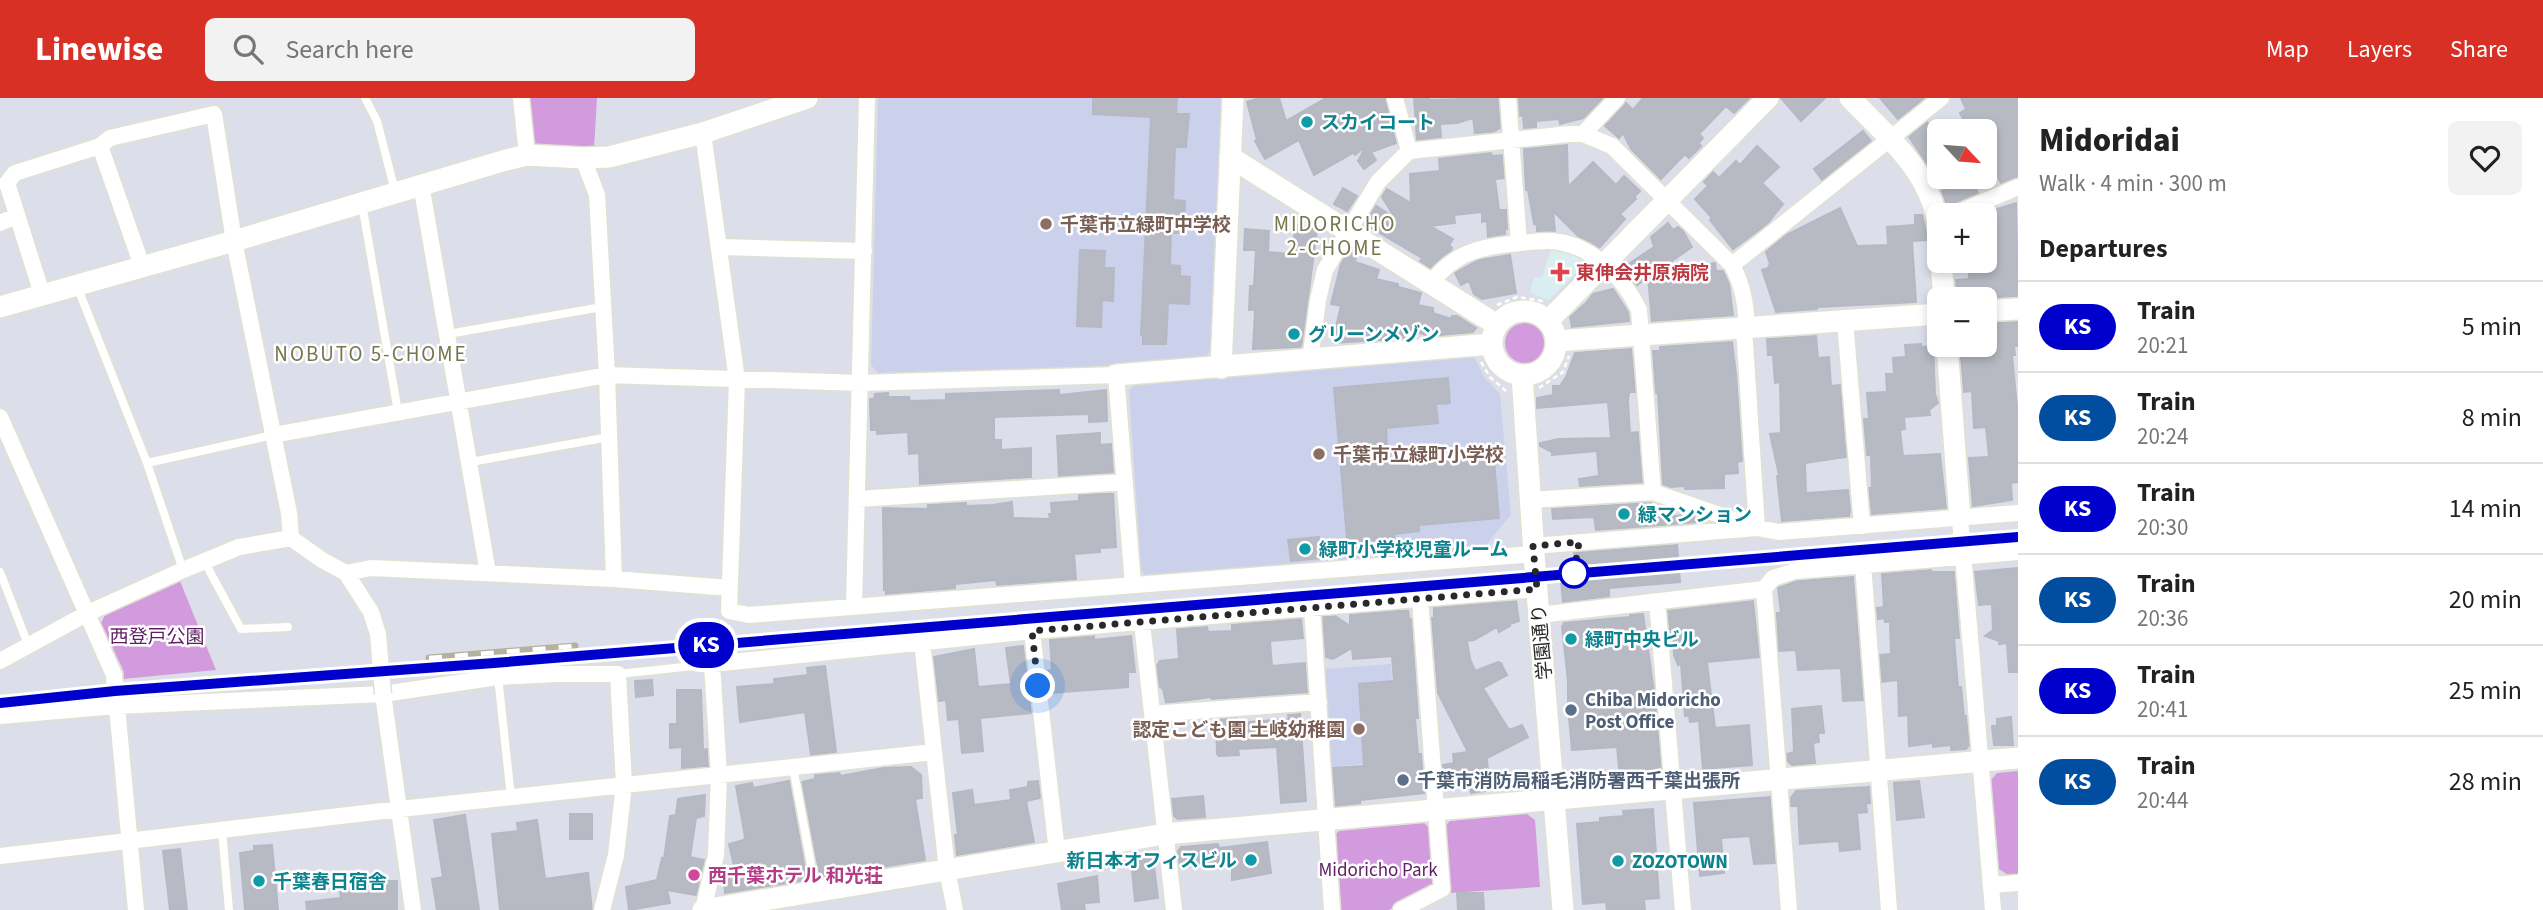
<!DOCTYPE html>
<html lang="en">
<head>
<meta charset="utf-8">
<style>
	body { margin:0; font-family:"Source Sans 3","Noto Sans JP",sans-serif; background:#f2f2f2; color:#222; height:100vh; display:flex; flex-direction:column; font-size:26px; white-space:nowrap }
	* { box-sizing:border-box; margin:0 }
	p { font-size:23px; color:#767676 }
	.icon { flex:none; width:38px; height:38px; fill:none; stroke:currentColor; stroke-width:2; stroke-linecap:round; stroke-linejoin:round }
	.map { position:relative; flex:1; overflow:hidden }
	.details { display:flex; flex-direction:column; background:#fff; width:525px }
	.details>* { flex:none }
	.badge { padding:0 14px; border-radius:23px; font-size:24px; line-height:46px }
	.needle { width:46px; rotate:116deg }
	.buttons { position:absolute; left:1927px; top:21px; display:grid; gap:14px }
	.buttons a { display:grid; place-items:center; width:70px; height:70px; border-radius:10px; background:#fff; box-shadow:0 4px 10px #0003; font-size:35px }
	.you { position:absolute; width:35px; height:35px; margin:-18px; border:5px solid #fff; border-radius:50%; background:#1a73e8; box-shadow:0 0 0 10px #1a73e833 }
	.map>.badge { position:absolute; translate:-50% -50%; box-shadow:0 0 0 4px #fff }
	h2 { padding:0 21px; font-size:26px; line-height:63px }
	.round { display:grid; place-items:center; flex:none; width:74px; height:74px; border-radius:10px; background:#f2f2f2 }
	.overview { display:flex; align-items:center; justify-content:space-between; height:119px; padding:0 21px }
	h1 { font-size:33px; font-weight:800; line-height:52px }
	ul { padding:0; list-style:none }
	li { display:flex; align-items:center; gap:21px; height:91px; padding:0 21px; border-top:2px solid #e0e0e0 }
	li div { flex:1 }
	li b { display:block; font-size:26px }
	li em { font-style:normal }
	li .badge { min-width:77px; font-weight:700; text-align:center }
	header { display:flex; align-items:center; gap:42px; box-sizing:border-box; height:98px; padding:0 35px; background:#d93025; color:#fff }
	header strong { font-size:33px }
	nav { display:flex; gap:38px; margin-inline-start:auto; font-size:24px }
	.search { width:490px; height:63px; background:#f2f2f2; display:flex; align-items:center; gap:18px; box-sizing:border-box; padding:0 24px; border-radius:10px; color:#767676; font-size:26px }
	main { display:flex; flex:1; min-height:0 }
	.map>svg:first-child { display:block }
	.education { fill:#ccd1eb }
	.medical { fill:#d9eef1 }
	.green { fill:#d29bde }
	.building { fill:#b7bac3; stroke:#b5b8c5; stroke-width:2 }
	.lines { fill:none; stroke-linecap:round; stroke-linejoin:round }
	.lane-casing { stroke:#e1e1d1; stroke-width:11 }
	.street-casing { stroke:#e1e1d1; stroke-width:19 }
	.secondary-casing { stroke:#e1e1d1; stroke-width:24 }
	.path { stroke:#fff; stroke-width:2.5; stroke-dasharray:5 3.5; stroke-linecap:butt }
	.lane { stroke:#fff; stroke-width:8 }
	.street { stroke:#fff; stroke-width:16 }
	.secondary { stroke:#fff; stroke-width:21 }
	.rail-casing { stroke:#b2b29f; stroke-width:7 }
	.rail { stroke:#fff; stroke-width:4.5; stroke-dasharray:13; stroke-linecap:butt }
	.street-bridge-casing { stroke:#e1e1d1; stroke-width:19; stroke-linecap:butt }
	.street-bridge { stroke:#fff; stroke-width:16 }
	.line-casing { stroke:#fff; stroke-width:16 }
	.line { stroke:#0000cd; stroke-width:10 }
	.walk { stroke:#292929; stroke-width:7; stroke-dasharray:0 12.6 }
	.culture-dot { fill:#0f9aa8; stroke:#fff; stroke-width:2.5 }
	.education-dot { fill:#8d6e63; stroke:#fff; stroke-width:2.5 }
	.health-dot { fill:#e0444e; stroke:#fff; stroke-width:2.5 }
	.stop-dot { fill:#fff; stroke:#0000cd; stroke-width:3.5 }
	.service-dot { fill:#5c6f8a; stroke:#fff; stroke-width:2.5 }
	.hotel-dot { fill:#d1479c; stroke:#fff; stroke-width:2.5 }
	.labels { text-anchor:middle; stroke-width:5; stroke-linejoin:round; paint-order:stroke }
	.culture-label { font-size:19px; font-weight:bold; fill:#0d838f; stroke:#fff; text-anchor:start }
	.education-label { font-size:19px; font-weight:bold; fill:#785e54; stroke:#fff; text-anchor:start }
	.health-label { font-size:19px; font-weight:bold; fill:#be3a42; stroke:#fff; text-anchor:start }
	.park-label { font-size:19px; fill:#5e1e61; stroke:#fff }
	.street-label { font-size:19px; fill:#292929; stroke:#fff }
	.service-label { font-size:19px; font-weight:bold; fill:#4e5e75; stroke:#fff; text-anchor:start }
	.hotel-label { font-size:19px; font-weight:bold; fill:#b23c85; stroke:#fff; text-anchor:start }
	.neighbourhood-label { font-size:21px; letter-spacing:2px; fill:#76764d; stroke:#fff }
</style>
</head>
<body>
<header>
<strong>Linewise</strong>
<div class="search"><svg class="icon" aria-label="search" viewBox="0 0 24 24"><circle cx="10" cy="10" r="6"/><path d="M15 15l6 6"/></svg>Search here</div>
<nav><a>Map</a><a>Layers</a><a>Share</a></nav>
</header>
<main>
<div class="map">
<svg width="2018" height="812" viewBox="0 0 2018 812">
	<rect width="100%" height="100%" fill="#dcdfea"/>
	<path class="education" d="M878,0h345l-12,252 -8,10 -76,6 -249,7 -7,-8z
		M1474,258l10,21 16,17 11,121 -29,35 -333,28 -8,-7 -12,-180 5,-6z
		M1391,566l2,32 -1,65 -62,6 -7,-98z"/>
	<path class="medical" d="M1551,150l32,10 -2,10 -32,32 -19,-7 3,-13 3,-3 6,1z"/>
	<path class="green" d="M527,0h70l-3,51h-58l-5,-5z
		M1505 245a20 20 0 1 1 40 0a20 20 0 1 1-40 0Z
		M180,483l36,89 -93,9 1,-7 -23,-49 4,-8z
		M2018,673v103l-10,1 -9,-6 -8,-89 6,-7z
		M1527,716l8,6 5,67 -91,6 -6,-65 7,-7z
		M1424,725l8,7 3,53 -3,6 -43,21h-52l-4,-73 6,-6z"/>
	<path class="building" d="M1093,0h84l-1,16h13l-3,33h-11l-2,53 12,1 -1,32h-13l-1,32 10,1v10l10,1 -1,27 -21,-1 -2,41h-23v-9h-2l10,-218 -58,-3z
		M1259,0h20l7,23 40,-23h59l11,45 -25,9 5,8 -12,9 -6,-8 8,-15 -11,9 -2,-2 -39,22 -15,-35 -34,19 -10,-18 2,-1 -10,-38z
		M1414,0h15v2l69,-2 2,30 -7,4 -18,1 -2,-15 -16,5 -17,1 1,13 -24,3z
		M1519,0h84l-20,20 -23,6 -1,-5 -23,2v6l-12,1 -1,-13 -3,1z
		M1643,0h106l-15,15 -8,-7 -27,28 4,4 -4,5 2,3 -12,12 -4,-4 -24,25 -30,-30 -8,-16 -4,5 -14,-12 21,-23 7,7z
		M1781,0h44l-24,23z
		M1880,0h44l-26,21z
		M1961,0h57v79l-17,6 -7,-13 -2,1 -8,-14v-26h-14l-10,-18 6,-4z
		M1927,24l5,8 7,-6v38l-9,6 -21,-31z
		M1863,33l8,10 -49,39 -8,-11z
		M1567,47l1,42 25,-25 23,23 8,-9 16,15 -6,6 2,2 -16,15 5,5 -26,29 -20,-11 -26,-26 2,20h-18v-6l-3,-1 -6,-34h-2l-2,-41z
		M1757,48l22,21 -17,16 21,21 -16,20 -34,25 -23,-29 2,-2 -17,-19 13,-13 -4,-4 9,-10 6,6 17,-17 4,4z
		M1491,55l1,3 10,-1 2,23 -9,1 4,31h7l1,19h-2v5l-17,3 -1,-16 -5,1v-10l-28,3 1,8 -25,3 23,13 -4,6 3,3 -1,2 -21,18 -10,-7 2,-3 -54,-32 5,-7 -4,-2 7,-11 19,12 -13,-21 5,-8 24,14 -1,-29 30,-3 -1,-12z
		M1942,79h28l8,16 -31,13 -5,-15 6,-3z
		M1343,90l14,8 -10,15 -13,-7z
		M2016,105l2,93 -60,3 -2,-19 13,-1v-18h15v-48z
		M1840,110l17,38 31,-1 -1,-18 28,-2v-10h7l6,25 -16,1 4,61 -99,5v2l-41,3 -14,-42 6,-2 2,-4 -4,-12 20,-17z
		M1668,125l5,7 5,-3 5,4 9,16 -55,38 -13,-18 30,-20 -3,-10z
		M1296,127l21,4 -15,115 -2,3 -47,2 2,-39h-6l1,-24h4l2,-36h-12l1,-21 24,2 -1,21 23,2z
		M1080,152l25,1 -1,17h10l-1,33 -11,-1 -1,27 -24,-1z
		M1348,154l9,2 -2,8 24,8 -3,9 22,5v3l23,6 -3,12 15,3v5l18,6 1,-3h5l19,12 -3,4 -43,4 -18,-5 -2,7 -76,5 2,-8h-2l7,-29 -10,-2 10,-40z
		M1510,157l6,38 -34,6 -8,-5 -5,-13 -8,4 -6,-12 24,-13z
		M1715,165l1,8h7l6,13 4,31 -81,6 -4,-44z
		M1613,191l15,23 1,9 -57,6 -2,-10 16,-14 7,-9z
		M2018,224v24h-4l1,9h-3l6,63v64l-7,1 1,17 -39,6 -4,-48 20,-1 -3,-30 -12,1 -2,-37 -8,1 -4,-47h24v-15l14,-1v-6z
		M1816,238l2,22 11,-1 2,29 9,-1 6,72 -41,6 1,30 42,-3 2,20 -1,6 -67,5 -5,-45 2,-1 -9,-41 11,-1 -1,-51 -5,1 -2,-28h-5l-1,-16z
		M1732,244l4,32 6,87 -5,1 1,11 -14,1v14l-39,1v-3l-15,1 -7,-3 -5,-91h-2l-3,-42h7v-4z
		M1921,246v3l12,-1 2,48 3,9 -9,7 1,5 -26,2 1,12 -5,1 3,26 37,-2 6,54 -74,6 -3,-26h3l-1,-33h-4l-3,-36h5l-2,-26 20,-1 -1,-18h8l-1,-16 13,-1 -1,-12z
		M1631,251l4,43h-6l-1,9 2,32 8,-1 4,50 -62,4 -1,-7 20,-3 -2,-25 -45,4v-3l-12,-6v-3l19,-4 52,-1 -3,-36 -71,6v-10l16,-3v-9h7l6,-9 9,-24z
		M1448,280l2,25 -14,1 2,19 -52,5 2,33 85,-6 1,8 20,-2 5,57 -80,7v6l-25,3 1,10 -45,4 -1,-10h-2l-13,-150z
		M1059,292v5l47,-5 1,31 -18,1v-8l-95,3v23h7v10l30,-2v29l-111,7 -1,-31 -10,1 -1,-22 -31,2v-4h-6l-1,-31h4l1,-5 13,-1v4h21l1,4 36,-1v-6z
		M1100,335v12l11,-1 2,28 -54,4 -2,-40z
		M1113,395l3,54 -16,1v4l-26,2 2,25 -79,6 -1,-5 -41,4v4l-69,6v-5l-2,1 -1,-82 45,1v-4l38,-2v3l27,-1 19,-3 1,16 37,1 -1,-5h3l-1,-11 28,-2v-6z
		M1651,405l1,15 35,-3 13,4v3l-104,8 -2,-13 -41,2 -1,-10z
		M1319,439l2,21 -30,3 -3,-21z
		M1677,447l3,37 -71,6v8l-46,6 -2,-21 15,-2 -2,-26z
		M2018,470v104h-9l-2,-29 -8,1v-3l-14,-5 8,-6 -1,-26 -13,1 -4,-33z
		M1931,472v2h23l5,66h-5l4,49h3l3,29h2l3,29 -3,4 -15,1v-5l-18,2v-4l-24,3 -1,-31 -9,1 -1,-36 -16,2 -2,-27 11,-1 -1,-32h-5l-1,-4 -6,1 -1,-11 7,-1 -2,-33z
		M1853,479l10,123 -20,1 -2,-33 -43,2 -2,-20 -17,1 -2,-38h4l-3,-25 19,-7z
		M1516,503l3,20 -9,3v2l-11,6 -2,-5 -23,13 -7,1 3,18 5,12 23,-9 3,1 6,12 -24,13 26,42 13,-5 6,12 -41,21 1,15h-5l2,18 -14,2 -1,-9 -25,4 -2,-23 11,-2 -1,-9 15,-2 -30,-59 -6,-75h2v-10z
		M1753,503l6,56 -52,5 8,66 34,-3 3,40 -49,4 -4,-48 -9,1 -1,-6h-4l-4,-52 -3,1 -4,-10 -1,-24 -3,1 -2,-21z
		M1408,512l1,9h2l7,99h-3l3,36h3l3,39 -64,7v3l-24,3 -3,-38 31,-2 -5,-82 35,-3 -2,-25 -39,3 -1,-11 -19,11 -7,-2 -3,-40 12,-1 15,10v-11z
		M1643,516l12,84 6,72 -25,2v5l-16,1 -3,-31 -45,3 -4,-44v-25l-6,-54 2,-4 66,-6v-2z
		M1301,521l2,19 -33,3 2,25 33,-3 2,29 -95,7 -1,-2 -45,6 -3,-14 -3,-2 -3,-21 3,-5 19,-2 -2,-30 30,-2 1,5 24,-1v-6z
		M1094,538v4l37,-4 4,36h-7v15l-78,6 -3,-22 5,-1 -2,-30z
		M1023,548l8,67 -51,5 3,33 -21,2 -3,-34 -11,1 -2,-20 -7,1 -5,-44 40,-8 4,38 33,-3 -5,-36z
		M825,568l11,86 -25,3 -6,-43 -65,10 -3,-35 38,-3 -1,-5 34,-4 -1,-7z
		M652,582l1,15 -17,2 -1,-16z
		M677,592h24l2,60 4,-1 1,17 -26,2v-21l-12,1v-24h7z
		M1821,608l3,27h-6l1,9 -6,1 2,20 -23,2 -4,-4 -1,-7 7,-2 -2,-43z
		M1300,616l6,87 -25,2 -4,-56 -39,2 1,6 -20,1 -2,-2 -1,-34 20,-2v5l53,-4 -1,-4z
		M2011,619l2,28h-19l-2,-19h5v-7z
		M911,669l10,8 1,23 -7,1 10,61 -105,17 -18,-95 13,-3v-4l24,-2 2,3 42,-8z
		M789,683l18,99 -82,13 -2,-20 12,-3 -6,-26 15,-4 1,-3 -9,-51 16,-3 1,5z
		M1038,683l2,17 -14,3 8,41 -77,13 -2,-20h3l-5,-42 19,-3 2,15 37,-5 -1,-10 18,-3v-5z
		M1919,683l5,36 -27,3 -3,-37z
		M1869,689l1,16 -4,1 1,8 -10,1 3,36 -20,2 -1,-10 -39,3 -2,-38h-7v-8l5,-7z
		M705,697l-1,21 -8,2 -6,39 14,3 -8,35 -29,-5 3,13 -41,7 -3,-23 31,-7 5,-22 2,1 6,-43 6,-1 2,-16z
		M1203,698l2,21 -27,2 -4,-3 -2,-17z
		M1770,699l5,66 -21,1 -4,-28 -29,2 3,35 -24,3 -6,-73z
		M1653,711l6,89 -15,1 1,11h-38l-1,-8 -23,2 -6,-80 23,-2v-4l24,-2 -1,-5z
		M570,716h22v25h-22z
		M465,717l14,95h-42l-5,-31 11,-2 -9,-57z
		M537,722l8,59 43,-6 4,37h-92l-8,-76 26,-3 -1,-8z
		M1267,744l4,31 -39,7v-17l-52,4 -2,-16 3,-4 37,-3 1,4z
		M272,747l6,65h-33l-5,-57 14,-2v-5z
		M180,751l7,61h-17l-7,-59z
		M1153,760l5,40 -23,3 -4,-41z
		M1097,778l2,26 -15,1 1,7h-23l-4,-26z
		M380,783h17v29h-90l-1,-8 35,-4 -1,-7z
		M1457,795h26l1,17h-26z"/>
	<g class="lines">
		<defs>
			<path id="lane" d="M365,0l12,23 18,70
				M362,106l36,208
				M77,188l70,177 36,107
				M448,236l154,-27
				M471,364l138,-25
				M147,365l126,-28
				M204,463l37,68 47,-2
				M0,474l29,75
				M618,576l94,-10
				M498,579l13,120
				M793,669l23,124
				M222,733l7,79"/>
			<path id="street" d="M521,0l6,57
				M1395,0l14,53
				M1508,0l11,145
				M703,35l34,247 -8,231 20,4 785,-61
				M1583,36l34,-36
				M583,60l14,37 10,180 7,204
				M421,86l67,389
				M1952,117l66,-28
				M0,125l16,-7
				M721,149l143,4
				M1732,167l209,-167
				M142,168l-42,-120 10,-8 104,-24 20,127 55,272 2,25 31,22 24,13 25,39 7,22
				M1431,185c21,-28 46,-36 80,-39 15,-1 33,-5 48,-2 35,5 66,38 80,68l14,182
				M42,196l-35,-111 8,-10 85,-27
				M1845,223l17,205
				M1310,262l8,-60 7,-30 53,-88 31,-31 160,-17h14l29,12 120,119c11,21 14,40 15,63
				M0,319l114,258 22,235
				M273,337l334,-60 255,8 254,-8 17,210
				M857,401l268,-17
				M1530,402l123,-8 104,36 -13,-200
				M1960,421l33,391
				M1533,448l224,-18 22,4 239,-19
				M1863,466l26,346
				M346,475l25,-5 243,11 116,9
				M1764,491l25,321
				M1657,503l26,309
				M854,508l13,-508
				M1312,509l20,303
				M1539,517l225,-26 9,-11 22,-7 223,-19
				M1142,525l32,287
				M1032,533l25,221
				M922,544l25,228 8,40
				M0,563l88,-48 95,-43 56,-23 52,-9
				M383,596l30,216
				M1152,616l167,-12
				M0,618l116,-10 267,-12 115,-17 59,-3h61l6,111 -8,70 -14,55
				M0,758l400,-47 534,-57
				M1991,787l27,-2
				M703,812l13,-55 3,-80 -7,-111 320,-33 505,-42
				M1401,812l41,-21 -22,-290"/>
			<path id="secondary" d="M1850,0c39,40 85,77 89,136
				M1230,59l267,168
				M1941,163l3,38
				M0,209l234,-66 272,-81 21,-5 56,3 26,-1 94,-24 104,-35
				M1984,213l34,-2
				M1492 245a32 32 0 1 1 64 0a32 32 0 1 1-64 0Z
				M1548,223l220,-223
				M1556,243l383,-27
				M1947,247l13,174
				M1221,270l12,-270
				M1116,277l376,-31
				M1522,277l13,193 28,342
				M703,812l462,-76 853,-76"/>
		</defs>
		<use href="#lane" class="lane-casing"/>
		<use href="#street" class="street-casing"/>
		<use href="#secondary" class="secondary-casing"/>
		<path class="path" d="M1497,207l20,-8 26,4
			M1481,264l9,15 16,14
			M1539,290l24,-16 6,-16"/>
		<use href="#lane" class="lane"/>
		<use href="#street" class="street"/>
		<use href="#secondary" class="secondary"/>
		<defs>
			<path id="rail" d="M429,560l146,-12
				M0,605l115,-12 379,-28 1524,-126"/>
		</defs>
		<use href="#rail" class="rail-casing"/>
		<use href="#rail" class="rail"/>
		<defs>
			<path id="street-bridge" d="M378,536l5,60"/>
		</defs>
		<use href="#street-bridge" class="street-bridge-casing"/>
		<use href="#street-bridge" class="street-bridge"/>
	</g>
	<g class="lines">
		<defs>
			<path id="line" d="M0,605l115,-12 379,-28 1524,-126"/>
		</defs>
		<use href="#line" class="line-casing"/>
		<use href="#line" class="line"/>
		<path class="walk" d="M1038,588l-6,-55 505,-42 -4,-43 46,-4 -5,31"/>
	</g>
	<g class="culture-dot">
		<circle cx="1307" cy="24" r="7"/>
		<circle cx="1294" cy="236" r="7"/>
		<circle cx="1624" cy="416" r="7"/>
		<circle cx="1305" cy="451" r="7"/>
		<circle cx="1571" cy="541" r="7"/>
		<circle cx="1251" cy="762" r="7"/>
		<circle cx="1618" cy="763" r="7"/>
		<circle cx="259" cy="783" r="7"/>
	</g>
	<g class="education-dot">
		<circle cx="1046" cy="126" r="7"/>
		<circle cx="1319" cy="356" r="7"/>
		<circle cx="1359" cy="631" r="7"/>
	</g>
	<path class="health-dot" d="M1556.5 163.5h7v7h7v7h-7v7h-7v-7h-7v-7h7z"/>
	<circle class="stop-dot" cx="1574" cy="475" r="14"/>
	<g class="service-dot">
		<circle cx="1571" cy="612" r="7"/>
		<circle cx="1403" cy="682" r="7"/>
	</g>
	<circle class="hotel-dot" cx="694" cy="777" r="7"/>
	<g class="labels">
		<g class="culture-label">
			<text x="1321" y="31">スカイコート</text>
			<text x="1308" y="243">グリーンメゾン</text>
			<text x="1638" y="423">緑マンション</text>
			<text x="1319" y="458">緑町小学校児童ルーム</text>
			<text x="1585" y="548">緑町中央ビル</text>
			<text x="1237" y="769" text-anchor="end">新日本オフィスビル</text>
			<text x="1632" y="770">ZOZOTOWN</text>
			<text x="273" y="790">千葉春日宿舎</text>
		</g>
		<g class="education-label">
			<text x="1060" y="133">千葉市立緑町中学校</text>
			<text x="1333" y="363">千葉市立緑町小学校</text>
			<text x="1345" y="638" text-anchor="end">認定こども園 土岐幼稚園</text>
		</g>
		<g class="health-label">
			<text x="1576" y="181">東伸会井原病院</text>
		</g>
		<g class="park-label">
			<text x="157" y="545">西登戸公園</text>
			<text x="1378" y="778">Midoricho Park</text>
		</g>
		<g class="street-label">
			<text transform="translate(1541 544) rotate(-95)" y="7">学園通り</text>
		</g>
		<g class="service-label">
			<text x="1585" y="608">Chiba Midoricho<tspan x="1585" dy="22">Post Office</tspan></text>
			<text x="1417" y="689">千葉市消防局稲毛消防署西千葉出張所</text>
		</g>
		<g class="hotel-label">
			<text x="708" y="784">西千葉ホテル 和光荘</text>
		</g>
		<g class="neighbourhood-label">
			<text x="1335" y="133">MIDORICHO<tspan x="1335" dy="24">2-CHOME</tspan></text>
			<text x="371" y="263">NOBUTO 5-CHOME</text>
		</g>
	</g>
</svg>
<div class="buttons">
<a><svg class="needle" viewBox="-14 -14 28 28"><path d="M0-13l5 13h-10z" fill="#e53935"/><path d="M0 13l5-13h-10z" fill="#767676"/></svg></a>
<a>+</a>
<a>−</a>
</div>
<div class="you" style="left:1038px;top:588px"></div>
<b class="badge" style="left:706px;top:547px;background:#0000cd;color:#fff">KS</b>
</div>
<section class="details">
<div class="overview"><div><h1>Midoridai</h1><p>Walk · 4 min · 300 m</p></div><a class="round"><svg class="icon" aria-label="heart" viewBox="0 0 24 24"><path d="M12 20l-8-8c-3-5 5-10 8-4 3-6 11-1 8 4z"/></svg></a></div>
<h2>Departures</h2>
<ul>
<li><span class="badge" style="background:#0000cd;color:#fff">KS</span><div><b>Train</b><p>20:21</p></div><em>5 min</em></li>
<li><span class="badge" style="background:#014ea0;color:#fff">KS</span><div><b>Train</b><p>20:24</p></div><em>8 min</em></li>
<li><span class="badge" style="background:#0000cd;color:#fff">KS</span><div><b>Train</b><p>20:30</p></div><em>14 min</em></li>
<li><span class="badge" style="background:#014ea0;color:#fff">KS</span><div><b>Train</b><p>20:36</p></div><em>20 min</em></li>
<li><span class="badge" style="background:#0000cd;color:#fff">KS</span><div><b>Train</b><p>20:41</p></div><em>25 min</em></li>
<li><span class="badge" style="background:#014ea0;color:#fff">KS</span><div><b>Train</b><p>20:44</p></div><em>28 min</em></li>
</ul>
</section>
</main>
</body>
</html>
